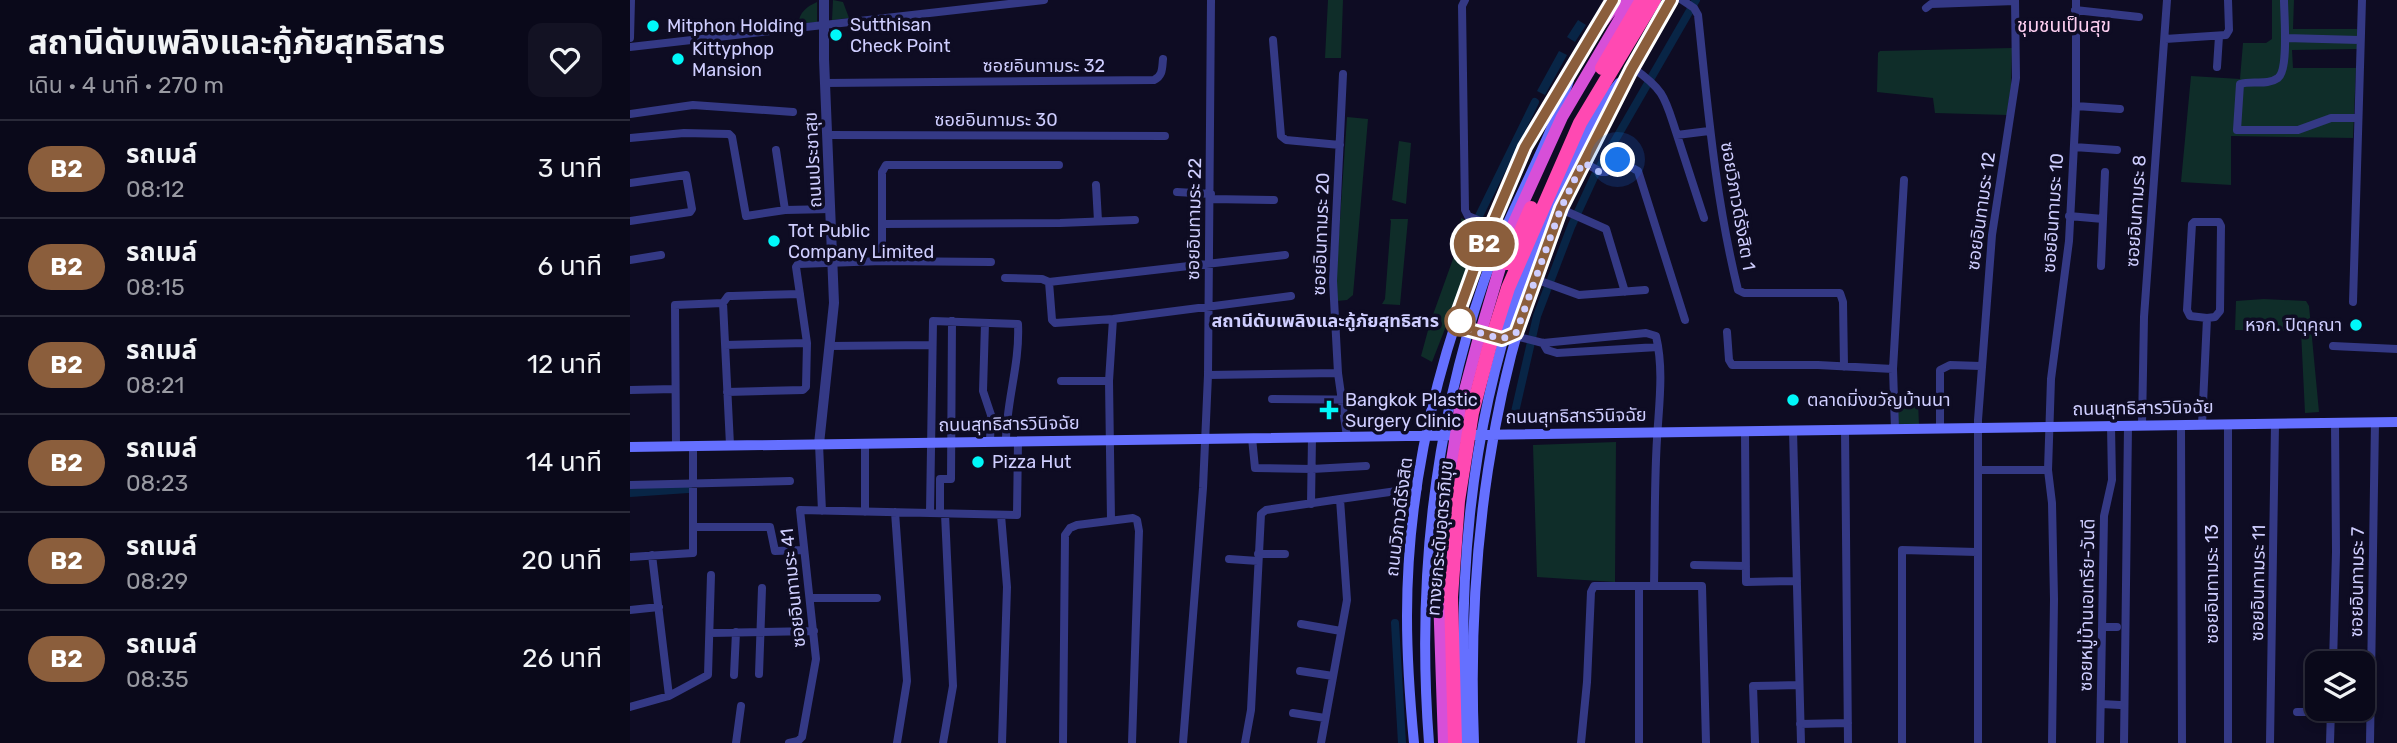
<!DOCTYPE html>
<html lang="th">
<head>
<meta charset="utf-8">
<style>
	body { margin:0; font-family:Rubik,"Noto Sans Thai",sans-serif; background:#131223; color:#f1f3f6; height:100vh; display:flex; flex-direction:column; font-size:26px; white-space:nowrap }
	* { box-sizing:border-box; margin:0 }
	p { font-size:23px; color:#999aa2 }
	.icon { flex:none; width:38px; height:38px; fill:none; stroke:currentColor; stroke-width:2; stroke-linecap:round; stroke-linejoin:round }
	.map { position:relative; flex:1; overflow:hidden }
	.drawer { display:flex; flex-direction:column; background:#0a091a; width:630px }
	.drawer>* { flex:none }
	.badge { padding:0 14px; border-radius:23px; font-size:24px; line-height:46px }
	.buttons { position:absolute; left:1675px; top:651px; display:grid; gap:14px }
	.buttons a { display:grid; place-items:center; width:70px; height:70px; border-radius:14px; background:#0a091a; box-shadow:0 4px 10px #0003,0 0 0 2px #2a2a39; font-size:35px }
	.you { position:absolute; width:35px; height:35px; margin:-18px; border:5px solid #fff; border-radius:50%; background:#1a73e8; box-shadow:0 0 0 10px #1a73e833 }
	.map>.badge { position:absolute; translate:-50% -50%; box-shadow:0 0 0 4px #fff }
	.round { display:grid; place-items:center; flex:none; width:74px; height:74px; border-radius:14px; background:#131223 }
	.overview { display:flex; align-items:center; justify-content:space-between; height:119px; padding:0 28px }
	h1 { font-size:33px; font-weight:700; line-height:52px }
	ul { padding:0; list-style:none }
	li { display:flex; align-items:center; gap:21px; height:98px; padding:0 28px; border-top:2px solid #2a2a39 }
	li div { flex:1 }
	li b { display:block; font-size:26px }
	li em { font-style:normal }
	li .badge { min-width:77px; font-weight:700; text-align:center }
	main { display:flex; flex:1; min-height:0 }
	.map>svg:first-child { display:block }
	.green { fill:#0f2d29 }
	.water { fill:#082546 }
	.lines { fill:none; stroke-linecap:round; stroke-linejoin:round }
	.canal { stroke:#082546; stroke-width:8 }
	.minor { stroke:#343985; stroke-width:8 }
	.tertiary { stroke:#343985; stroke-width:10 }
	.secondary { stroke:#6570ff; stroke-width:10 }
	.trunk { stroke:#d74fd8; stroke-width:12 }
	.motorway { stroke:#ff49b2; stroke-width:14 }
	.line-casing { stroke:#fff; stroke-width:16 }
	.line { stroke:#8b5e3c; stroke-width:10 }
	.walk { stroke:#cfceff; stroke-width:7; stroke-dasharray:0 12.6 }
	.poi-dot { fill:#00f8f9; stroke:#0e0c23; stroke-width:2.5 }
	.stop-dot { fill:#fff; stroke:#8b5e3c; stroke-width:3.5 }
	.labels { text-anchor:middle; stroke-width:7; stroke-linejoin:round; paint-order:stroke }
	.poi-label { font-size:18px; fill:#cfceff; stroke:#0e0c23; text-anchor:start }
	.street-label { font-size:18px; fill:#cfceff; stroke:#0e0c23 }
	.stop-label { font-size:18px; font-weight:bold; fill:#cfceff; stroke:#0e0c23; text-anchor:end }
	.neighbourhood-label { font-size:19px; fill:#ffd0f2; stroke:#0e0c23 }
</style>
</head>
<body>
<main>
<section class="drawer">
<div class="overview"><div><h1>สถานีดับเพลิงและกู้ภัยสุทธิสาร</h1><p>เดิน · 4 นาที · 270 m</p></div><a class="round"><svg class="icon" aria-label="heart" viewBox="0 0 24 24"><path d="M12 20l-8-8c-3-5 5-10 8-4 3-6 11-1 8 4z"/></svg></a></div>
<ul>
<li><span class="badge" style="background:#8b5e3c;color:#fff">B2</span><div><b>รถเมล์</b><p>08:12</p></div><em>3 นาที</em></li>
<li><span class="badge" style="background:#8b5e3c;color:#fff">B2</span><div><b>รถเมล์</b><p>08:15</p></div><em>6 นาที</em></li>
<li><span class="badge" style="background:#8b5e3c;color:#fff">B2</span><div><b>รถเมล์</b><p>08:21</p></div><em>12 นาที</em></li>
<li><span class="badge" style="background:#8b5e3c;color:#fff">B2</span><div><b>รถเมล์</b><p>08:23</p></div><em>14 นาที</em></li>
<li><span class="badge" style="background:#8b5e3c;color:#fff">B2</span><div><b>รถเมล์</b><p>08:29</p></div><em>20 นาที</em></li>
<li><span class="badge" style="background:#8b5e3c;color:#fff">B2</span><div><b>รถเมล์</b><p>08:35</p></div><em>26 นาที</em></li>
</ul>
</section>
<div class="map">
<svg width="1767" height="743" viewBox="0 0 1767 743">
	<rect width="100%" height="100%" fill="#0e0c23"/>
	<path class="green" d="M203,0l10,2 6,16 -17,2z
		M698,0h15l-2,58h-16z
		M1642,0h22l-1,29h64v20l-65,1 1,18h63l-3,70 -122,-2v49l-50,-3 10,-106 49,3 3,-36h23l6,-4z
		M187,2v20l-19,2c2,-12 8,-17 19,-22z
		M1382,48l-1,38 -4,29 -72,-2 -2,-15 -56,-6 1,-39 2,-2z
		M717,117l21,2 -15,176 -6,5 -10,1 -1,-23z
		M769,141l12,2 -5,61 -14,-4z
		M831,218l23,11 -52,133 -11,-6 9,-33 32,-89z
		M760,219h18l-8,86 -18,-1 3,-5 6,-78z
		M1634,299l42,2 3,5 10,106 -14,1 -4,-82 -66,-1 1,-29z
		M1288,402l1,23 -23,-1v-20z
		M986,442l-1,140 -78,-5 -4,-132z"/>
	<path class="water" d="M948,20l8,5 -11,17 -8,-5z
		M929,51l8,4 -22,40 -8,-4z"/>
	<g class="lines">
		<path class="canal" d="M849,216l56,-114
			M885,412l22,-96 34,-89 24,-52 101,-175
			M0,493l58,-4
			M765,623l7,120"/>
		<path class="minor" d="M835,0l-3,6 3,204 3,6 24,10
			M1052,0l12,8 4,7c10,94 17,182 40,275l6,3h96l3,9 1,65
			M1654,0c0,14 5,70 -6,78 -11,8 -26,2 -38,6l-3,46h61l33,-12h26
			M1296,8l5,-4 84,-3
			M1445,10l64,7
			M0,38l1,-38
			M1655,38l74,2
			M1535,39l61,-4 3,-5 -1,-30
			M643,40l8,96 5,4 54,5
			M0,47l414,-47
			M1587,67l2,-31
			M1003,68c33,23 32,31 44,67l32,-4
			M713,74l-10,207 5,92 9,64
			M195,83l329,-3c9,-4 8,-12 9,-21
			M1446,106l44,3
			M0,114l63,-9 100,7
			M197,135l338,1
			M1047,135l27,83
			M0,138l54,-5 45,1 3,3 14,79 39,-6 46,-1
			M1444,147l43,3
			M146,150l9,60
			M953,162l18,10h5l12,-12 20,11 47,149
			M0,183l56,-8 6,34 -2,3 -60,9
			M466,185l2,36
			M547,192l34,2
			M581,199l63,1
			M931,209l45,20 19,63
			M1439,216l34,3
			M253,224l177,-1 75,-3
			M0,260l31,-5
			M252,261v-89l4,-7h173
			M1471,266l4,-94
			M375,278l37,1 7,3 236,-27
			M905,279l44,16 66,-5
			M419,282l3,38 3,3 58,-4 178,-23
			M1723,302l9,-302
			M93,303l7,142
			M355,323l-2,68 8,24 -1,26
			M1097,332l2,28 3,5h86l75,4
			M885,336l28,7 103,-10 10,3c8,34 3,68 1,103 -3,48 -2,98 -3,147h-60l-3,6 -4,90 -6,61
			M913,343l4,7 10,3 101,-6
			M95,345l82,-2
			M200,346l101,-1
			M1703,346l64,3
			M578,375l130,-2
			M431,381h48
			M0,390l45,-1
			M97,392l76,-2 3,-3 1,-44 -11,-76 2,-3 84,-3 109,1
			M642,399l117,1
			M1598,424v319
			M1512,425l2,-108 23,-317
			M1551,425l1,318
			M1572,425l5,-107 -17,-2 -3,-6 5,-86 2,-2h25l2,4 -1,85 -5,6 -8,1
			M1310,428v-58l10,-5 31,1
			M1265,429l-2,-60 11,-189
			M1163,430l8,313
			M1215,430l3,313
			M1115,431l1,151 51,-1
			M622,438l3,30 57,1 54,-3
			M235,443v69
			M189,444l3,67
			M46,446l-1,-141 48,-2 5,-7h4l68,-2
			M1348,470h70
			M0,485l160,-4
			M681,504l1,-67
			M265,512l12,169 -10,62
			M300,513l3,-192 85,3c2,41 -12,78 -12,117
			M310,513v-34h11l1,-158
			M371,515l6,72 -5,156
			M481,520l-2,-139 4,-62
			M64,527h76l5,24 29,-1
			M628,554h27
			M0,557l63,-4v-107
			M599,559l29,2
			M1064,565l52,1
			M1009,586v157
			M1024,586h48l4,157
			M180,598h67
			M0,610l29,-3
			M671,624l40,7
			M1473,627h14
			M80,633l104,-2
			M1703,663l3,-111 -1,-129
			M670,671l33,5
			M129,674l3,-86
			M104,675l2,-43
			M39,696l39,-21 3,-100
			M1471,704l19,1
			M0,707l39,-11 -17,-141
			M1667,712h34
			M663,713l32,5
			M1170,724l48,-1
			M106,743l5,-37
			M159,743l9,-2 4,-4 14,-78 -16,-149 217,5 1,-74
			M313,743l10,-57 -8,-172
			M433,743l2,-208 5,-7 7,-3 56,-7 4,2 2,11 -7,212
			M553,743l20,-255 5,-113 3,-375
			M615,743l6,-33 10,-196 5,-4 74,-11
			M691,743l26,-143 -7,-101 78,-11
			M1125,743l-2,-57 46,-1
			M1272,743v-193l75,2
			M1348,743v-323l14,-185 24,-157 -1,-78
			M1422,743l2,-144 -2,-96 -4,-33 3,-91 18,-138 7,-135v-106
			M1470,743l4,-227 8,-36 -1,-54
			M1494,743l4,-317
			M1640,743l5,-319
			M1700,743l1,-34
			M1740,743l5,-321"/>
		<path class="tertiary" d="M189,444l15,-141 -10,-244v-59"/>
		<path class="secondary" d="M0,447l1767,-25
			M784,743c-4,-42 -7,-84 -7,-127 0,-136 34,-271 87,-395 13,-31 25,-62 41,-92 17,-32 38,-64 57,-95
			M799,743c-12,-156 4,-313 55,-462 24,-69 64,-132 85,-201
			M836,743c-9,-153 2,-305 52,-450 10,-32 25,-63 39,-93 17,-39 34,-85 62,-117
			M844,743c-7,-180 15,-370 88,-536 31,-72 71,-139 109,-207"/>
		<path class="trunk" d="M958,41l31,-41
			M814,743l-5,-149 7,-95 14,-90 17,-64 35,-118 50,-110 69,-117"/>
		<path class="motorway" d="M972,68l40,-68
			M877,263l24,-55
			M825,743l-4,-146 7,-96 14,-88 17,-65 19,-60 72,-165 74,-123"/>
	</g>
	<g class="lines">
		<defs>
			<path id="line" d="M983,0l-88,147 -46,108 -22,61 9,13 36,10 14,-6 45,-125 70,-138 40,-70"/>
		</defs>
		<use href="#line" class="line-casing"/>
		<use href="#line" class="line"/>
		<path class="walk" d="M830,321l6,8 36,10 14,-6 45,-125 22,-46 18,11 5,-1 12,-12"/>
	</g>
	<g class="poi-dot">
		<circle cx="23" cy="26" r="7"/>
		<circle cx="206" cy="35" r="7"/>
		<circle cx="48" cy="59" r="7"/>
		<circle cx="144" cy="241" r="7"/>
		<circle cx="1726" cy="325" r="7"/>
		<circle cx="1163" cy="400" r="7"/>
		<path d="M695.5 399.5h7v7h7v7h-7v7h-7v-7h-7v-7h7z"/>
		<circle cx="348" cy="462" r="7"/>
	</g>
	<circle class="stop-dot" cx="830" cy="321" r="14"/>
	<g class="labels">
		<g class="poi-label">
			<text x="220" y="31">Sutthisan<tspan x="220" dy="21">Check Point</tspan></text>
			<text x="37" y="32">Mitphon Holding</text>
			<text x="62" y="55">Kittyphop<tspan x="62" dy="21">Mansion</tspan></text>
			<text x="158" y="237">Tot Public<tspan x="158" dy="21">Company Limited</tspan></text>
			<text x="1712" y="331" text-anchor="end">หจก. ปิตุคุณา</text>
			<text x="715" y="406">Bangkok Plastic<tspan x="715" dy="21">Surgery Clinic</tspan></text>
			<text x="1177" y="406">ตลาดมิ่งขวัญบ้านนา</text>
			<text x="362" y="468">Pizza Hut</text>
		</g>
		<g class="street-label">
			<text x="414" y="72">ซอยอินทามระ 32</text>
			<text x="366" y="126">ซอยอินทามระ 30</text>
			<text transform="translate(183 160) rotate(-93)" y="6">ถนนประชาสุข</text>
			<text transform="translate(1108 206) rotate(80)" y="6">ซอยวิภาวดีรังสิต 1</text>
			<text transform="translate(1351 211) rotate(-82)" y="6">ซอยอินทามระ 12</text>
			<text transform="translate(1506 211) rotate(-86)" y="6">ซอยอินทามระ 8</text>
			<text transform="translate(1423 213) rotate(-86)" y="6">ซอยอินทามระ 10</text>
			<text transform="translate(564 219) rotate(-89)" y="6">ซอยอินทามระ 22</text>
			<text transform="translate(691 234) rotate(-88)" y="6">ซอยอินทามระ 20</text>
			<text transform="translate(1513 408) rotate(-1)" y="6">ถนนสุทธิสารวินิจฉัย</text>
			<text transform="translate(946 416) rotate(-1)" y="6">ถนนสุทธิสารวินิจฉัย</text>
			<text transform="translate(379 424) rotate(-1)" y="6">ถนนสุทธิสารวินิจฉัย</text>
			<text transform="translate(769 517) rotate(-83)" y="6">ถนนวิภาวดีรังสิต</text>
			<text transform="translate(810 538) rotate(-85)" y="6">ทางยกระดับอุตราภิมุข</text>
			<text transform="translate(1727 582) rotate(-89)" y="6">ซอยอินทามระ 7</text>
			<text transform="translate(1628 583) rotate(-89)" y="6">ซอยอินทามระ 11</text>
			<text transform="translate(1582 584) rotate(-90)" y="6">ซอยอินทามระ 13</text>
			<text transform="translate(163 588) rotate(-96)" y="6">ซอยอินทามระ 41</text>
			<text transform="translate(1457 605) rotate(-89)" y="6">ซอยหมู่บ้านเอเทรีย-วันดี</text>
		</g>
		<g class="stop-label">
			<text x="809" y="327">สถานีดับเพลิงและกู้ภัยสุทธิสาร</text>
		</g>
		<g class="neighbourhood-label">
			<text x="1434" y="32">ชุมชนเป็นสุข</text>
		</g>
	</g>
</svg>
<div class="buttons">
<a><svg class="icon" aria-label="layers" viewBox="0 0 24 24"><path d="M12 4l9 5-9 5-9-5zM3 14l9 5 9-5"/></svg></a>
</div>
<div class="you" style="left:988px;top:160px"></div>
<b class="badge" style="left:854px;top:244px;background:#8b5e3c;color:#fff">B2</b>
</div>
</main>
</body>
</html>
